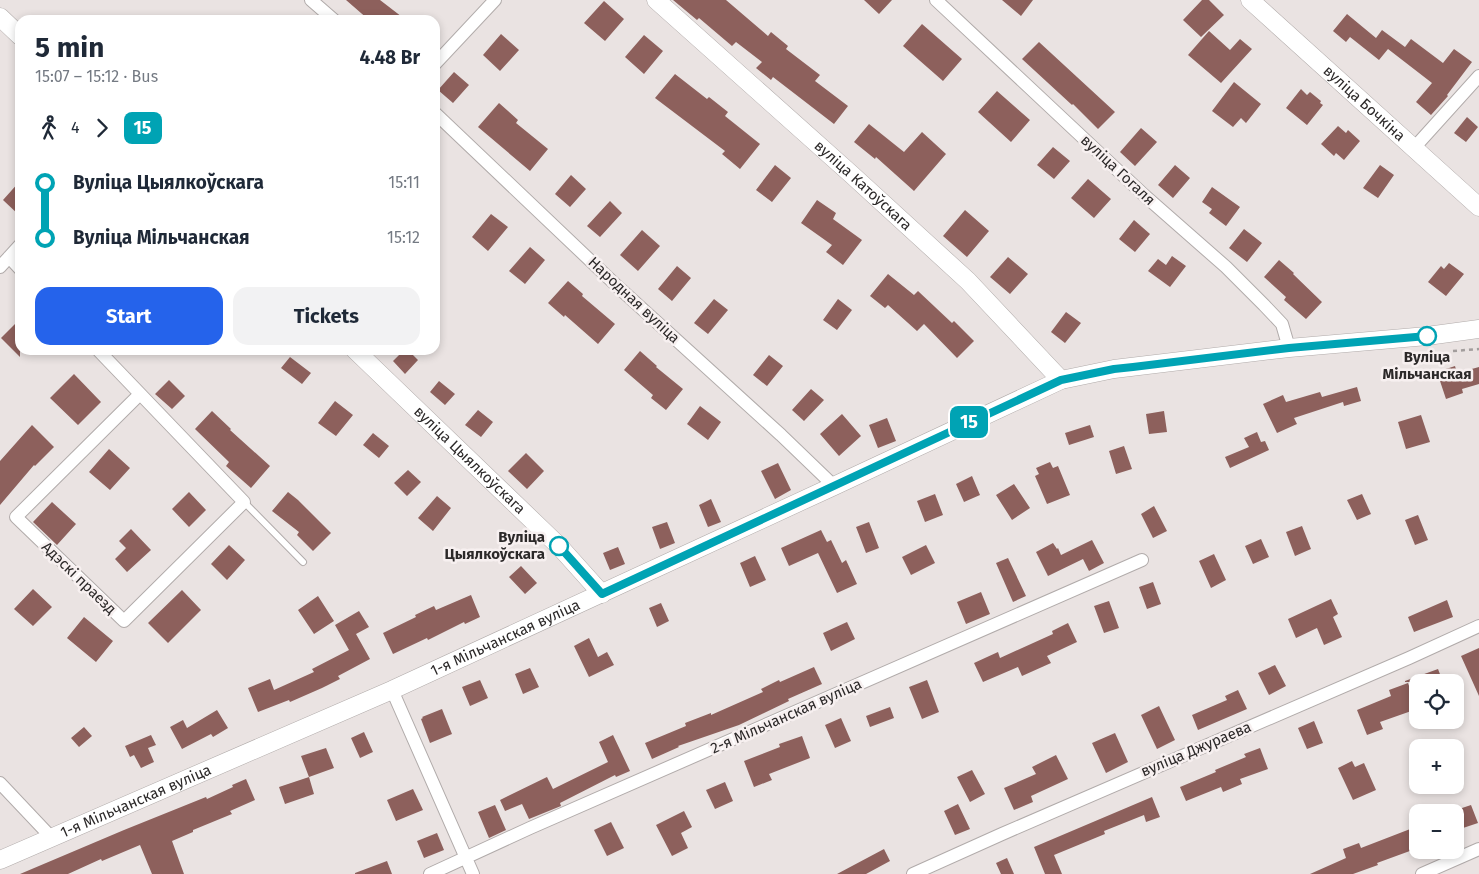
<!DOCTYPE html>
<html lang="en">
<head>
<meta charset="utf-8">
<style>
	body { margin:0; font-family:"Fira Sans",sans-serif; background:#f2f2f3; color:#1f2937; height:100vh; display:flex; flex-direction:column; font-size:19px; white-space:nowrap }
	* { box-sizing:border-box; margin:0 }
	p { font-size:16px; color:#747a83 }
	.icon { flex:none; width:28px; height:28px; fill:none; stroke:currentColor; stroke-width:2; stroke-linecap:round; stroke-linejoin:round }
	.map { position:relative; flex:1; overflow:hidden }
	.details { position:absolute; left:15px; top:15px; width:425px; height:340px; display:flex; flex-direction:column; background:#fff; border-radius:15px; box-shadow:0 2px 8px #0003 }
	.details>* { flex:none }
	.badge { padding:0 10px; border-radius:8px; font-size:18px; line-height:32px }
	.fabs { position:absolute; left:1409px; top:674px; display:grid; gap:10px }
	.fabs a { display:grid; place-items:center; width:55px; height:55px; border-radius:10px; background:#fff; box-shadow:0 2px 8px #0003; font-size:25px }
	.map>.badge { position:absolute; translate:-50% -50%; box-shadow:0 0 0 2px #fff }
	.legs { display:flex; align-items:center; gap:8px; height:55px; padding:0 20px; font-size:16px }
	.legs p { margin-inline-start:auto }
	.summary { display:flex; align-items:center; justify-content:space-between; height:85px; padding:0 20px }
	h1 { font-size:28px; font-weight:700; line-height:38px }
	.cta { display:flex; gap:10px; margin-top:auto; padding:10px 20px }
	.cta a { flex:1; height:58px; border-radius:15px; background:#2563eb; color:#fff; font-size:20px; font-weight:700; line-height:58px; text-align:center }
	.cta a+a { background:#f2f2f3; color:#1f2937 }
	ul { padding:0 20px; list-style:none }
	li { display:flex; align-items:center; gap:18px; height:55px; font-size:19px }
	li i { display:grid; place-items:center; width:8px; height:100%; margin:0 6px; background:currentColor }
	li i::after { content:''; width:12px; height:12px; margin:-6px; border:4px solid; border-radius:50%; background:#fff }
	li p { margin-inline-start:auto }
	li:first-child i { background:linear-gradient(#0000 50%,currentColor 0) }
	li:last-child i { background:linear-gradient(currentColor 50%,#0000 0) }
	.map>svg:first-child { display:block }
	.building { fill:#8d605c }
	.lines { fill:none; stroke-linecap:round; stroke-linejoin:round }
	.lane-casing { stroke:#b1abaa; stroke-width:8 }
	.street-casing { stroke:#b1abaa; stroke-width:14 }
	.secondary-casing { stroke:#b1abaa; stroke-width:19 }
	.path { stroke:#a29d9c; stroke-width:2.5; stroke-dasharray:4 4; stroke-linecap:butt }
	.lane { stroke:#fff; stroke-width:6 }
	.street { stroke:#fff; stroke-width:12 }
	.secondary { stroke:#fff; stroke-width:18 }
	.line-1-casing { stroke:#fff; stroke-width:11 }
	.line-1 { stroke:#00a3b4; stroke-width:8 }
	.stop-1-dot { fill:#fff; stroke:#00a3b4; stroke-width:2.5 }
	.labels { text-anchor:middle; stroke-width:5; stroke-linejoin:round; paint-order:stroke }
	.street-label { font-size:15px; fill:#2c2929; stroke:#f7f0f0 }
	.stop-label { font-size:15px; font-weight:bold; fill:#2c2929; stroke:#f7f0f0 }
</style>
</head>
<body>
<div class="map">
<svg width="1479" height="874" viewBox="0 0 1479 874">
	<rect width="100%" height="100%" fill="#eae3e2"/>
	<path class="building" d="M346,0h34l26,20h-37z
		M673,0h53l42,36 3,-4 17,14 -2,3 34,26 -5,6 33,25 -14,18 -61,-47 -2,3 -15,-12 6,-6 -26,-20 -4,4 -33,-28 -2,2z
		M864,0h28l-13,14z
		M1002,0h31l-12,16z
		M1202,0h7l15,15 -23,22 -18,-17z
		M604,1l20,18 -19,22 -21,-18z
		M1347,14l29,24 6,-8 23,17 6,-8 32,24 11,-14 18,13 -25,33 1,1 -17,19 -15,-13 16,-19 -44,-34 -9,11 -29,-23 -4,5 -13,-11z
		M922,24l40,35 -19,22 -40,-35z
		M1209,31l21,19 10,-11 12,10 -31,34 -33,-28z
		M501,34l18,16 -19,21 -17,-16z
		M644,35l19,16 -19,23 -19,-17z
		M1039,42l76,70 -17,17 -25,-25 -1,1 -50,-46z
		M454,72l15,13 -16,18 -15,-13z
		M675,74l32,25 2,-2 19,15 -3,4 35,28 -20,25 -18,-15 3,-3 -70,-53z
		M1234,82l27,22 -15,19 -5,-5 -8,9 -21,-16z
		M1301,89l6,6 3,-3 11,9 -1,2 3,2 -16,20 -21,-17z
		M997,91l33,29 -19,22 -33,-30z
		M499,103l19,17 -2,3 32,26 -18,22 -52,-44z
		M1467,117l11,10 -12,15 -12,-9z
		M869,124l35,28 18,-20 24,22 -32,37 -38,-34 -1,2 -21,-17z
		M1338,126l8,7 2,-3 12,11 -16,19 -8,-7 -2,3 -13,-12z
		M1141,128l16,14 -22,24 -15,-14z
		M1053,147l17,14 -16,18 -17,-14z
		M775,165l16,13 -19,24 -16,-12z
		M1175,165l15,13 -17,20 -15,-13z
		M1380,165l14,10 -16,23 -15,-10z
		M571,175l15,14 -16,18 -15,-13z
		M1088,179l23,20 -17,19 -23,-20z
		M20,181v35l-17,-16z
		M1212,187l28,20 -14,19 -17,-13 3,-4 -10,-7z
		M817,200l19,13 -3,6 29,21 -19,25 -17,-13 6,-7 -31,-22z
		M610,201l12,12 -22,24 -13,-11z
		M965,210l24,21 -22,26 -24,-21z
		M491,214l17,13 -20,24 -16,-14z
		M1134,220l16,14 -15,18 -16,-13z
		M1244,229l18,14 -15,19 -18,-14z
		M642,230l18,16 -22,25 -18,-16z
		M530,247l15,13 -20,24 -16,-13z
		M1172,256l14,10 -16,21 -22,-16 10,-12 8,6z
		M1008,257l20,17 -18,20 -20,-17z
		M1279,260l15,13 -1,1 29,28 -16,17 -22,-19 2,-3 -22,-20z
		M1449,263l15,11 -18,22 -18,-14 13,-16 3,3z
		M677,266l14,12 -19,23 -14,-12z
		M888,274l26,21 4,-4 34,32 2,-2 20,20 -17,17 -33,-34 -7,7 -29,-26 -3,3 -15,-12z
		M568,281l15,13 -1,2 33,28 -17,20 -33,-29 -1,2 -16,-14z
		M714,299l14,11 -20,24 -14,-11z
		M838,299l14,11 -15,20 -14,-10z
		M1066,312l15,11 -16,20 -14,-11z
		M20,319v38l-19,-19z
		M404,350h4l10,10 -13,14 -12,-13z
		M640,351l17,15 -1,1 27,22 -17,21 -15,-12 2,-3 -29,-25z
		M769,355l14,11 -16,20 -14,-11z
		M290,357l21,16 -9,11 -21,-16z
		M1455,366l2,7 22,-6v17l-17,5 1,4 -17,6 -9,-27z
		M74,374l27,28 -23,23 -28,-27z
		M169,380l16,16 -13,13 -17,-15z
		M439,381l16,13 -10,11 -15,-13z
		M1357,387l4,14 -17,5 -1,-4 -49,16 3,6 -20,9 -14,-29 20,-9 3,7 34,-10 2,5z
		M811,389l13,11 -20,21 -12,-11z
		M335,401l18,14 -17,21 -18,-13z
		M700,406l21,16 -13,18 -21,-16z
		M478,410l15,12 -12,15 -16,-12z
		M212,411l19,18 -1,1 40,36 -19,22 -25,-22 3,-4 -34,-33z
		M1164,411l3,21 -18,2 -3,-20z
		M842,414l19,22 -22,20 -19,-22z
		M1421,415l9,27 -24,7 -8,-27z
		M887,418l9,23 -18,7 -9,-23z
		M32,425l22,22 -19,19 -1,-1 -34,40v-44z
		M1090,425l4,12 -25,8 -4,-12z
		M1257,432l4,10 4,-1 4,9 -39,18 -5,-11 24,-10 -5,-9z
		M373,433l16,13 -10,12 -16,-13z
		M1124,446l8,23 -16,5 -7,-23z
		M109,449l21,19 -20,22 -21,-18z
		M526,453l18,18 -17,18 -19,-18z
		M1050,462l3,6 5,-2 12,29 -23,9 -12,-28 4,-2 -3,-6z
		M778,463l13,27 -16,9 -14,-28z
		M408,470l13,12 -14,14 -13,-13z
		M972,476l8,19 -16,7 -8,-18z
		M1014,484l16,24 -18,12 -16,-25z
		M189,492l17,18 -17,17 -17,-18z
		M288,492l10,8 33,33 -18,18 -16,-16 2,-3 -27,-21z
		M935,494l8,21 -18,7 -8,-21z
		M1362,494l9,20 -14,6 -10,-20z
		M437,496l14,12 -18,23 -15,-13z
		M711,499l10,23 -13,5 -9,-22z
		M52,502l24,22 -19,21 -24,-23z
		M1154,506l13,25 -14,7 -12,-24z
		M1418,515l10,25 -13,5 -10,-25z
		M667,522l8,21 -15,6 -8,-22z
		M869,522l10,26 -13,5 -10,-26z
		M1302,526l9,23 -16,7 -9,-24z
		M131,529l20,21 -24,22 -12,-13 11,-11 -7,-7z
		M821,530l6,12 4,-2 11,23 4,-3 11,24 -20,9 -19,-40 -29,13 -8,-18z
		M1261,539l8,18 -16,7 -8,-18z
		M1092,540l12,23 -15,8 -6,-12 -35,17 -12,-24 17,-9 4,6 1,-1 3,7z
		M229,545l16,15 -18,20 -16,-16z
		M926,545l9,18 -24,12 -9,-18z
		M618,547l7,17 -15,6 -7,-17z
		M1214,554l12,26 -15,8 -12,-27z
		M755,556l11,24 -16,7 -10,-24z
		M1008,558l18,38 -13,6 -17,-39z
		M521,566l16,17 -12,11 -16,-17z
		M1153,582l8,22 -14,5 -8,-22z
		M33,589l19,18 -19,19 -19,-17z
		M182,590l19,20 -33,33 -20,-20z
		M981,592l9,22 -24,10 -9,-22z
		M471,595l9,22 -15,7 -1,-2 -36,18 -1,-2 -34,16 -10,-21 33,-16 -1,-2 19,-9 2,4z
		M318,596l16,25 -20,13 -16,-24z
		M1331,599l7,15 -5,3 9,20 -18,8 -7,-17 -21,10 -8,-19z
		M1447,600l6,17 -39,15 -6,-15z
		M1109,601l10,27 -15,5 -10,-27z
		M661,603l8,18 -12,6 -8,-19z
		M359,611l10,16 -13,7 14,25 -32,17 2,3 -18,9 -32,14 -1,-2 -31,12 -10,-24 22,-9 4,11 40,-18 -2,-3 37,-19 -14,-25z
		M84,617l29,24 -17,21 -29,-24z
		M847,622l8,17 -24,12 -8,-18z
		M1068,623l9,19 -30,14 4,7 -29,13 -4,-9 -35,15 -9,-19 24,-11 2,6 53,-24 -1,-3z
		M589,638l9,19 9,-5 7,13 -25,12 -15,-31z
		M1479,648v48l-18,-40z
		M1275,665l11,21 -17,9 -11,-22z
		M814,667l8,17 -34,15 1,2 -50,24 -61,21 1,1 -27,12 -7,-16 41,-17 -1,-3 26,-10v2l52,-23 -2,-3 18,-9 1,2z
		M530,668l9,19 -16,7 -8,-20z
		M1438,669l5,13h-38v-1z
		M480,680l8,18 -18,8 -8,-19z
		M927,680l12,32 -17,7 -13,-32z
		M1408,683l9,26 -37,13 3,7 -16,6 -10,-25 34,-14 -2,-6z
		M1238,690l9,19 -49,21 -6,-15 35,-15 -2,-4z
		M1159,706l16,34 -18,9 -16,-34z
		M890,707l4,11 -24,9 -4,-11z
		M442,709l10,25 -22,9 -9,-24 2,-1 -1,-1z
		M217,710l11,18 -15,9 -2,-3 -29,15 -12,-22 13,-7 4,8z
		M841,718l10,23 -16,7 -10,-23z
		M1314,721l9,22 -16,6 -9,-21z
		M84,727l8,9 -13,11 -8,-9z
		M364,732l9,20 -13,6 -9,-20z
		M1115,733l13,29 -22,11 -14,-30z
		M151,735l5,10 -8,3 6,14 -13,6 -7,-13 -4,2 -5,-11z
		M613,735l17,36 -14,6 -1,-2 -55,28 1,3 -32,13 -7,-15 -17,7 -5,-11 47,-23 6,12 55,-27 -9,-20z
		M802,736l8,22 -41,16 3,6 -18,7 -10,-26 36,-14 -1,-3z
		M326,748l8,20 -25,9 -8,-21z
		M1260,748l8,21 -28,10 2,5 -19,8 -2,-5 -35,14 -6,-14 36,-15 -1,-2 31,-13 -2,-3z
		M1056,755l12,24 -37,17 2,6 -19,8 -10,-22 32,-14 -4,-7z
		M1352,761l3,6 9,-4 12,27 -23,10 -15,-32z
		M972,770l13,24 -15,8 -13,-25z
		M309,777l5,17 -29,10 -6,-17z
		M246,779l9,21 -25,11 2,3 -39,16v2l-21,9 12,33h-32l-12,-29 -38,16 -1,-2 -33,15h-48l104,-44 82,-33 1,2 26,-12 -1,-2z
		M725,782l8,19 -18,8 -9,-19z
		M413,789l10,21 -27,11 -9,-21z
		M1152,797l8,20 -14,5 -2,-7 -40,16 1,3 -51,21 8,19h-17l-11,-27z
		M958,804l12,25 -15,6 -11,-24z
		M495,805l11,25 -17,8 -11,-26z
		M1471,805l7,18 -15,5 -7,-18z
		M684,811l8,16 -11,6 7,15 -16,8 -16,-31z
		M611,822l13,26 -17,8 -13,-26z
		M1418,826v22l-41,15 1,2 -25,9h-43l36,-16 -3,-9 16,-6 2,5z
		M437,833l7,17 -20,8 -7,-17z
		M884,849l6,12 -24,13h-29z
		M1007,858l7,16h-13l-5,-11z
		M387,861l5,13h-37v-1z"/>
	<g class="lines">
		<defs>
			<path id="lane" d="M244,502l59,60"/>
			<path id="street" d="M311,0l23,20
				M936,0l208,195 82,72 38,38 18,19 7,24
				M435,64l60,-64
				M435,113l182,173 164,149 53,51
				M1414,148l65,-72
				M9,257l11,12
				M0,267l20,-22
				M98,350l146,152 -120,119 -108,-104 124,-123
				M392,690l81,184
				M0,783l51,54
				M430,874l100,-46 612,-268
				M913,874l89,-40 407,-176 70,-32
				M1422,874l57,-25"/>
			<g id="secondary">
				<path id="s1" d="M656,0l195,174 117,107 93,99"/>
				<path id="s2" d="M1250,0l229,207"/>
				<path d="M0,17l20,19"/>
				<path id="s3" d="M355,350l204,196 43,48"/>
				<path id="s4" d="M0,860l392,-170 442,-204 227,-106 53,-11 175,-21 138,-12 52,-7"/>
			</g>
		</defs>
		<use href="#lane" class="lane-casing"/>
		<use href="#street" class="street-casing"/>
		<use href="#secondary" class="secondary-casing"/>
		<path class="path" d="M1453,351l26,-2"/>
		<use href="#lane" class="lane"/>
		<use href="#street" class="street"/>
		<use href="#secondary" class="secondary"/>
	</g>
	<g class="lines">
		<defs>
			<path id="line-1" d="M559,546l43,48 459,-214 53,-11 19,-2 156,-19 138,-12"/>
		</defs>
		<use href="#line-1" class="line-1-casing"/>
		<use href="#line-1" class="line-1"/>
	</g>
	<g class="stop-1-dot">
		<circle cx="1427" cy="336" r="9"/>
		<circle cx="559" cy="546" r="9"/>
	</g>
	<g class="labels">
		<g class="street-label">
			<text dy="5" stroke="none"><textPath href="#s2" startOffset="154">вуліца Бочкіна</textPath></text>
			<text transform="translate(1118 170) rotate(43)" y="5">вуліца Гогаля</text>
			<text dy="5" stroke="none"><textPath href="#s1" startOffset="278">вуліца Катоўскага</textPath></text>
			<text transform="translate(634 300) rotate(43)" y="5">Народная вуліца</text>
			<text dy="5" stroke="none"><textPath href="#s3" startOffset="159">вуліца Цыялкоўскага</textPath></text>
			<text transform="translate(79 578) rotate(44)" y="5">Адэскі праезд</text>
			<text dy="5" stroke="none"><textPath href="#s4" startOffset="552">1-я Мільчанская вуліца</textPath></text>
			<text transform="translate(786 716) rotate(-24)" y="5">2-я Мільчанская вуліца</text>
			<text transform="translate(1196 749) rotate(-23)" y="5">вуліца Джураева</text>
			<text dy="5" stroke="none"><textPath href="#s4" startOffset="148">1-я Мільчанская вуліца</textPath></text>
		</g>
		<g class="stop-label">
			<text x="1427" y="362">Вуліца<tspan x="1427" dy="17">Мільчанская</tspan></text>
			<text x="545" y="542" text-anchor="end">Вуліца<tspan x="545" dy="17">Цыялкоўскага</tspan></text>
		</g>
	</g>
</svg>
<div class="fabs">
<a><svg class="icon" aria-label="locate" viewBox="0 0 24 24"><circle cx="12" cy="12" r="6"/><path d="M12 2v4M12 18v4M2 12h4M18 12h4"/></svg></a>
<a>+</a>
<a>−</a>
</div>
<b class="badge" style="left:969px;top:422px;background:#00a3b4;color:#fff">15</b>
<section class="details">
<div class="summary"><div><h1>5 min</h1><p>15:07 – 15:12 · Bus</p></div><b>4.48 Br</b></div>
<div class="legs"><svg class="icon" aria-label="walk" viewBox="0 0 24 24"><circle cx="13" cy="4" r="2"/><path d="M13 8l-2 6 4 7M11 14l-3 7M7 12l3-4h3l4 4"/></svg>4<svg class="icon" aria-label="forward" viewBox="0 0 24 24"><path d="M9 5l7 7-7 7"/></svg><b class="badge" style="background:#00a3b4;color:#fff">15</b></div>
<ul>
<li><i style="color:#00a3b4"></i><b>Вуліца Цыялкоўскага</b><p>15:11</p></li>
<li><i style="color:#00a3b4"></i><b>Вуліца Мільчанская</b><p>15:12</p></li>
</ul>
<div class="cta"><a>Start</a><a>Tickets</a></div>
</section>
</div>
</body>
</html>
